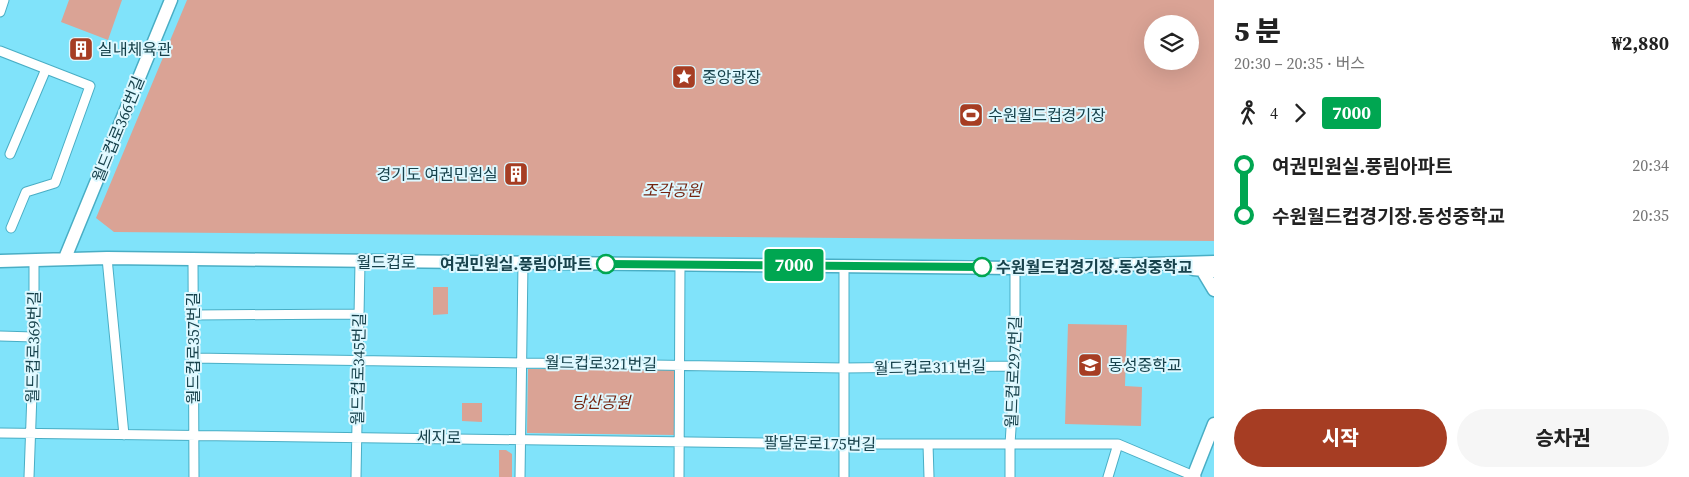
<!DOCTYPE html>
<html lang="ko">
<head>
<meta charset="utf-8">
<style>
	body { margin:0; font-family:"Source Serif 4","Noto Sans KR",serif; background:#f6f6f6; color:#222; height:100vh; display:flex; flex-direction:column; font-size:19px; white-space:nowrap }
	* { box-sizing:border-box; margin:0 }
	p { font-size:16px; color:#767676 }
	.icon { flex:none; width:28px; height:28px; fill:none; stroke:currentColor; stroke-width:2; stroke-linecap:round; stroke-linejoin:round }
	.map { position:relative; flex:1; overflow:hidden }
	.panel { display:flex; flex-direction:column; background:#fff; width:475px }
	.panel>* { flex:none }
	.badge { padding:0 10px; border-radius:4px; font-size:18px; line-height:32px }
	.fabs { position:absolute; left:1144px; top:15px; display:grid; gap:10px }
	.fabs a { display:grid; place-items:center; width:55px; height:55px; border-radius:50%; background:#fff; box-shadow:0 5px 20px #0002; font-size:25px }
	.map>.badge { position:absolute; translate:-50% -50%; box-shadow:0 0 0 2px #fff }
	.legs { display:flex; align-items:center; gap:8px; height:55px; padding:0 20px; font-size:16px }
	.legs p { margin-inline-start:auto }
	.overview { display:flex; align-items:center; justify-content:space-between; height:85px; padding:0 20px }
	h1 { font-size:28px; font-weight:800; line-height:38px }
	.cta { display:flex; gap:10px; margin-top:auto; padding:10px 20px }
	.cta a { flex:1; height:58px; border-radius:30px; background:#a63d23; color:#fff; font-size:20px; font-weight:800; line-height:58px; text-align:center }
	.cta a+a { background:#f6f6f6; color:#222 }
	ul { padding:0 20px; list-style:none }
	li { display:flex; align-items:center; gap:18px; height:50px; font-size:19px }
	li i { display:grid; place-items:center; width:8px; height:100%; margin:0 6px; background:currentColor }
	li i::after { content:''; width:12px; height:12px; margin:-6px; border:4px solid; border-radius:50%; background:#fff }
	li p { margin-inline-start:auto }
	li:first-child i { background:linear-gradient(#0000 50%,currentColor 0) }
	li:last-child i { background:linear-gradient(currentColor 50%,#0000 0) }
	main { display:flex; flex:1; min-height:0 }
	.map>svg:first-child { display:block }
	.green { fill:#daa395; fill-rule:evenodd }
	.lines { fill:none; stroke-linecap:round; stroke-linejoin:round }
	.street-casing { stroke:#49aec5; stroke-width:11 }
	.secondary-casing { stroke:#49aec5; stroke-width:15 }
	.street { stroke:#fff; stroke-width:9 }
	.secondary { stroke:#fff; stroke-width:12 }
	.line-1-casing { stroke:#fff; stroke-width:11 }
	.line-1 { stroke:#00a651; stroke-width:8 }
	.stop-1-dot { fill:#fff; stroke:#00a651; stroke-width:2.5 }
	.labels { text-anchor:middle; stroke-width:4; stroke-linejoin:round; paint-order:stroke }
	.poi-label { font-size:16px; fill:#17414b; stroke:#ddf8ff; text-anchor:start }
	.street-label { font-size:16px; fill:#17414b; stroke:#ddf8ff }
	.park-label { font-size:16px; font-style:italic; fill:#742410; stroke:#ddf8ff }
	.stop-label { font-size:16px; font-weight:bold; fill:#17414b; stroke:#ddf8ff; text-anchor:end }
</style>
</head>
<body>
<main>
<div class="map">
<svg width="1214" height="477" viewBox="0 0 1214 477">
	<rect width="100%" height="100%" fill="#80e3fa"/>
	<path class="green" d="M69,0h53l-14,40 -47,-18z
		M187,0h1027v241l-1100,-9 -18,-14zM1152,24h38v37h-38z
		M433,287h15v27l-15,1z
		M1068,324l59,1 -2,61 17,1 -1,39 -76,-2z
		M528,369l148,1 -1,65 -148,-2z
		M462,403h20v19l-20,-1z
		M499,450h7l6,4v23h-13z"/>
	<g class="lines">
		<defs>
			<path id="street" d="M0,12l4,-12
				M0,51l90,35 -35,97 -29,9 -15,36
				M10,154l36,-85
				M107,258l17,177
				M193,260l1,217
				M193,315l165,-1
				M0,336l34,1
				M193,358l651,10 171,-2
				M0,433l844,11h274l78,33
				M928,444l1,33
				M29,477l5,-140v-77
				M356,477l4,-215
				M520,477l3,-214
				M679,477l1,-213
				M844,477v-212
				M1010,477v-33l5,-78v-98
				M1108,477l10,-33"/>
			<path id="secondary" d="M65,258l106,-258
				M0,261l107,-3 908,10 199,-6
				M1193,269l21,2
				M1202,270l12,20
				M1193,477l21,-53"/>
		</defs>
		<use href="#street" class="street-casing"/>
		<use href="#secondary" class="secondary-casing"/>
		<use href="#street" class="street"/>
		<use href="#secondary" class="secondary"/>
	</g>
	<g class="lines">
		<defs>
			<path id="line-1" d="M606,264l376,3"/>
		</defs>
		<use href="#line-1" class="line-1-casing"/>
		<use href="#line-1" class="line-1"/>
	</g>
	<defs>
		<symbol id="building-square" viewBox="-11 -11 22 22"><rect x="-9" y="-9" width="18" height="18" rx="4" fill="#a63d23" stroke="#ddf8ff"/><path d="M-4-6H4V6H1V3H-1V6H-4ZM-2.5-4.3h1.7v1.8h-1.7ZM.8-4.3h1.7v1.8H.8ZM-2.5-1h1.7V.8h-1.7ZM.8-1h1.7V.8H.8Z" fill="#fff"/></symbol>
		<symbol id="sight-square" viewBox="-11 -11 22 22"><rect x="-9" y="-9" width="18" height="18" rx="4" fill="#a63d23" stroke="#ddf8ff"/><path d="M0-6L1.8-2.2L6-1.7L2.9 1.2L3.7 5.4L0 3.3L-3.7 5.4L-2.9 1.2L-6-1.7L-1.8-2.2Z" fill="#fff"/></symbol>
		<symbol id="stadium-square" viewBox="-11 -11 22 22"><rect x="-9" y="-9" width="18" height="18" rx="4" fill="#a63d23" stroke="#ddf8ff"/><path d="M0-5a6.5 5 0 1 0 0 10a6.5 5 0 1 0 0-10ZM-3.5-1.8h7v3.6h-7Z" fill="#fff"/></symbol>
		<symbol id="school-square" viewBox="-11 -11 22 22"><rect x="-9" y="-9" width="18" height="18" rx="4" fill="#a63d23" stroke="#ddf8ff"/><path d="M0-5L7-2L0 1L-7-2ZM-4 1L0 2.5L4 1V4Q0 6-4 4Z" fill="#fff"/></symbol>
	</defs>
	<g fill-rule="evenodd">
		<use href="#building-square" x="67" y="35" width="28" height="28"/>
		<use href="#sight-square" x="670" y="63" width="28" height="28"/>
		<use href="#stadium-square" x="957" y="101" width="28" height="28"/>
		<use href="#building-square" x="502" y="160" width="28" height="28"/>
		<use href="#school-square" x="1076" y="351" width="28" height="28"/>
	</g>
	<g class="stop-1-dot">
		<circle cx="606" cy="264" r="9"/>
		<circle cx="982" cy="267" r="9"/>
	</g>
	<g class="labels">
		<g class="poi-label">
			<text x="98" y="55">실내체육관</text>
			<text x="702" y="83">중앙광장</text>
			<text x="988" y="121">수원월드컵경기장</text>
			<text x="498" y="180" text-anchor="end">경기도 여권민원실</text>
			<text x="1108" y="371">동성중학교</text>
		</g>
		<g class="street-label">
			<text transform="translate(118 129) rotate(-68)" y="6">월드컵로366번길</text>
			<text x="386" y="268">월드컵로</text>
			<text transform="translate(33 347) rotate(-89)" y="6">월드컵로369번길</text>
			<text transform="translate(193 348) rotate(-90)" y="6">월드컵로357번길</text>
			<text transform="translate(601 363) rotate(1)" y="6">월드컵로321번길</text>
			<text transform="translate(930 367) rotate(-1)" y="6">월드컵로311번길</text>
			<text transform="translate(358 369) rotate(-89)" y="6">월드컵로345번길</text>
			<text transform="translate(1013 372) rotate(-88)" y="6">월드컵로297번길</text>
			<text transform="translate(439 437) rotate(1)" y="6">세지로</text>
			<text transform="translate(820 443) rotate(1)" y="6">팔달문로175번길</text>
		</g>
		<g class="park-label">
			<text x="672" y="196">조각공원</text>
			<text x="601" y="408">당산공원</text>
		</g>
		<g class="stop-label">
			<text x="592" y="270">여권민원실.풍림아파트</text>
			<text x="996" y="273" text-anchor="start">수원월드컵경기장.동성중학교</text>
		</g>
	</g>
</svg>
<div class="fabs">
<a><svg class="icon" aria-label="layers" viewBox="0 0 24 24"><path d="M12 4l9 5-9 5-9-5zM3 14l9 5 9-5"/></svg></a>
</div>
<b class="badge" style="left:794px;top:265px;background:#00a651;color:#fff">7000</b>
</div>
<section class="panel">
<div class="overview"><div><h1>5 분</h1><p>20:30 – 20:35 · 버스</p></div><b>₩2,880</b></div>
<div class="legs"><svg class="icon" aria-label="walk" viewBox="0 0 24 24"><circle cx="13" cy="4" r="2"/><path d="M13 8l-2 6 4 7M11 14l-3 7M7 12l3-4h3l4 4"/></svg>4<svg class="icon" aria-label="forward" viewBox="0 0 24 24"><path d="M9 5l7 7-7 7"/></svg><b class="badge" style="background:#00a651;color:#fff">7000</b></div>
<ul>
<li><i style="color:#00a651"></i><b>여권민원실.풍림아파트</b><p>20:34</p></li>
<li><i style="color:#00a651"></i><b>수원월드컵경기장.동성중학교</b><p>20:35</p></li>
</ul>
<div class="cta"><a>시작</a><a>승차권</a></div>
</section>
</main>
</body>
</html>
